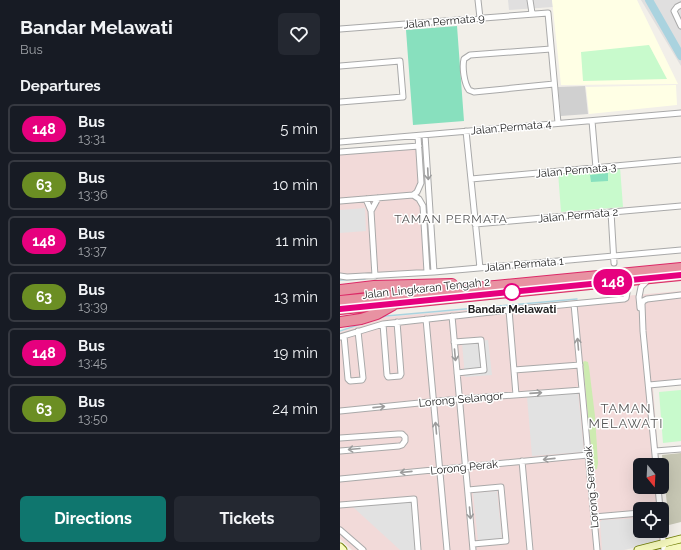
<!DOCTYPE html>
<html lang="en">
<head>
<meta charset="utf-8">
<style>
	body { margin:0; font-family:Raleway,sans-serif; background:#242831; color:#f1f3f6; height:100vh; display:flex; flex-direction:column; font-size:15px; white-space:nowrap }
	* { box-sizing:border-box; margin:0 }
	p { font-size:13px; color:#9ea1a6 }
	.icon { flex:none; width:22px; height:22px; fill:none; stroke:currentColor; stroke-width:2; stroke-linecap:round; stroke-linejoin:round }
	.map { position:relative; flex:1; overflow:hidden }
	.drawer { display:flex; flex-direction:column; background:#171b24; width:340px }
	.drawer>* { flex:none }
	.badge { padding:0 8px; border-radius:13px; font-size:14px; line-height:26px }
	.needle { width:26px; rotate:162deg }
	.fabs { position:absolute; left:293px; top:458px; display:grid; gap:8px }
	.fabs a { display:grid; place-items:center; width:36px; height:36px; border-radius:6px; background:#171b24; box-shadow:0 4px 16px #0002; font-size:20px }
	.map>.badge { position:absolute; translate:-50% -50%; box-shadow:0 0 0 2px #fff }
	h2 { padding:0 20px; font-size:15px; line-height:36px }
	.round { display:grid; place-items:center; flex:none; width:42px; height:42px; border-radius:6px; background:#242831 }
	.headline { display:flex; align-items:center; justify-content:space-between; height:68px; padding:0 20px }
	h1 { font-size:19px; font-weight:700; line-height:30px }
	.button { display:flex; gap:8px; margin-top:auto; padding:8px 20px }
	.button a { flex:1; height:46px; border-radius:6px; background:#0f766e; color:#fff; font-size:16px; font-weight:700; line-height:46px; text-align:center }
	.button a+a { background:#242831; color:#f1f3f6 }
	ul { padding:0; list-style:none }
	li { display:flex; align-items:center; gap:12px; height:50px; margin:0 8px 6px; padding:0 12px; border:2px solid #363941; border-radius:6px }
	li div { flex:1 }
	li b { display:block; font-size:15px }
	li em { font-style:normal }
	li .badge { min-width:44px; font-weight:700; text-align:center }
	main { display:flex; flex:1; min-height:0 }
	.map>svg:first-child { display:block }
	.residential { fill:#e0dfdf }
	.commercial { fill:#f2dad9; fill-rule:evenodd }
	.education { fill:#ffffe5 }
	.religious { fill:#d0d0d0 }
	.construction { fill:#c7c7b4 }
	.grass { fill:#cdebb0 }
	.park { fill:#c8facc }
	.pitch { fill:#88e0be }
	.parking { fill:#e2e2e2 }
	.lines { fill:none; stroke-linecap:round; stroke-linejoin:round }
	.stream { stroke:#aad3df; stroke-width:1.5 }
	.river { stroke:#aad3df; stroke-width:8 }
	.street-casing { stroke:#a9a9a9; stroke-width:7 }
	.secondary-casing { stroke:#707d05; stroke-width:9 }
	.highway-casing { stroke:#dc2a67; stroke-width:12 }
	.street { stroke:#fff; stroke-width:5 }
	.secondary { stroke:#f7fabf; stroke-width:7 }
	.highway { stroke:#e892a2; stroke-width:10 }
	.oneway { stroke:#9c9c9c }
	.line-casing { stroke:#fff; stroke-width:9 }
	.line { stroke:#e6007e; stroke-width:6 }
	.stop-dot { fill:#fff; stroke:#e6007e; stroke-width:2 }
	.labels { text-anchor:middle; stroke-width:3; stroke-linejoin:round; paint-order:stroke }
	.street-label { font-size:11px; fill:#222; stroke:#fff }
	.stop-label { font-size:11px; font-weight:bold; fill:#222; stroke:#fff }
	.neighbourhood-label { font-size:12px; letter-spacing:1px; fill:#555; stroke:#fff }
	.quarter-label { font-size:13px; letter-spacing:1px; fill:#555; stroke:#fff }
</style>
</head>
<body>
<main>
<section class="drawer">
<div class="headline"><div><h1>Bandar Melawati</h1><p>Bus</p></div><a class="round"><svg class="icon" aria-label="heart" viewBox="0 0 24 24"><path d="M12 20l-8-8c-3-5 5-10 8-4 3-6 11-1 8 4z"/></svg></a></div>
<h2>Departures</h2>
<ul>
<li><span class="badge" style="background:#e6007e;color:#fff">148</span><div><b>Bus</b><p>13:31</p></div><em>5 min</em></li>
<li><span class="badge" style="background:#6b8e23;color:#fff">63</span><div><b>Bus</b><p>13:36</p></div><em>10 min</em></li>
<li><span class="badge" style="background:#e6007e;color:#fff">148</span><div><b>Bus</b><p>13:37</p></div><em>11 min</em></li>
<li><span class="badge" style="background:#6b8e23;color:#fff">63</span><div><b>Bus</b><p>13:39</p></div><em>13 min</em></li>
<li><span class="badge" style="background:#e6007e;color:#fff">148</span><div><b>Bus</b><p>13:45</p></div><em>19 min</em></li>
<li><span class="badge" style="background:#6b8e23;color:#fff">63</span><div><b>Bus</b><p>13:50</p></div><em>24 min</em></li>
</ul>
<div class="button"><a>Directions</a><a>Tickets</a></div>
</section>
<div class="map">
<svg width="341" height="550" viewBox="0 0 341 550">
	<rect width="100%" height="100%" fill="#f2efe9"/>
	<path class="residential" d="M168,0h44l1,7 -44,3z
		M301,0h40v66z"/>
	<path class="commercial" d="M77,148l8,123 -78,4 -7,-1v-120z
		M341,291v94l-28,2 6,78h-19v22h21l5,53 -43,10h-271l-12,-11v-207l46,-15zM300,509h22v22h-22z"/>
	<path class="education" d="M212,0h85l41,84 -117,1z
		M336,85l1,20 -88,9 -3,-27z"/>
	<path class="religious" d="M245,86l3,28 -27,2 -3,-29z"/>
	<path class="construction" d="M341,453v69l-12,3 -7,-70z"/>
	<path class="grass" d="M245,361l3,1 1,5 6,49 3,47 -1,6 -4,1 -10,-108z"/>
	<path class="park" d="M309,45l18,34 -84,2 -2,-29z
		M280,167l3,40 -62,5 -3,-40z
		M341,390v51l-18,2 -4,-51z"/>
	<path class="pitch" d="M117,26l7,95 -51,4 -7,-95z
		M268,173v8l-17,1 -1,-7z"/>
	<path class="parking" d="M25,208l1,23 -26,2v-23z
		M148,340l4,35 -27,2 -3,-34z
		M238,392l6,60 -52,4 -5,-59z
		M157,491l5,47 -24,3 -5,-48z
		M73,501l5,49h-18l-47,-43z
		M300,518v13h18l1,11 -35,8h-22l-2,-28 2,-2z"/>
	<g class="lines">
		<path class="stream" d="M0,280l25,-1
			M40,318l6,-2 191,-17
			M0,331l30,-10"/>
		<path class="river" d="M309,0l32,56"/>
		<defs>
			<path id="street" d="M138,0l2,18
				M190,0l2,13
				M341,5l-4,2 -3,4 7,15
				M0,29l208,-16 10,110
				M211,49l-81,6 -6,4c-2,8 0,24 5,31l5,2 80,-8
				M0,66l60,-5 3,36 -63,5
				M252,121l4,47
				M126,131l14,137
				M85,135l9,137
				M0,142l341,-29
				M0,152l79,-6
				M131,179l210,-19
				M73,195l6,4 4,7 4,66
				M26,199l5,12 4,65
				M0,201l73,-6 4,-3 4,-9 -3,-47
				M31,211l7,-13
				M271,212l3,51
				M135,224l206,-18
				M0,276l7,1 87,-5 247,-22
				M234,304l23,246
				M300,308l-1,-11 2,-10 7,-7
				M169,310l7,85
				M112,316l21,234
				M86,319l21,231
				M43,324l4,51 1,2 12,-1 1,-2 -4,-52
				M4,336l4,43 2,2 12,-1 1,-2 -5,-47
				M0,337l43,-13 126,-14 115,-11 2,-1 1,-5 -1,-5 -9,-6
				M114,342l27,-2 3,30 -27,3
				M174,370l66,-5
				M309,385l32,-3
				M0,411l119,-12 123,-9
				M0,438l58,-4h4l3,3v4l-3,4 -3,1 -59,5
				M315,451l26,-2
				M182,461l8,89
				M316,465l-13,-134 -1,-27 1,-3 4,-2 34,-4
				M0,479l248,-24
				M318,487l2,22
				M128,490l33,-3 5,54 -33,3
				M0,505l74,-6 4,51
				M254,517l46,-4
				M322,528l2,22
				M0,530l23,20"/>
			<path id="secondary" d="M0,547l3,3
				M298,550l43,-11
				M328,550l13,-3"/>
			<path id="highway" d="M0,290l34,-4 78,-2
				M0,301l341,-33
				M0,309l341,-34
				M0,322l21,-3 16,-5 16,-9"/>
		</defs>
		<use href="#street" class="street-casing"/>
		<use href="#secondary" class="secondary-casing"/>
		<use href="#highway" class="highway-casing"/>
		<use href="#street" class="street"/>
		<use href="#secondary" class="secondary"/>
		<use href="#highway" class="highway"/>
	</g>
	<defs><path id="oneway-shaft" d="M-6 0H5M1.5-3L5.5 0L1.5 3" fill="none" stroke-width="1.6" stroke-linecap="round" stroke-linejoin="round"/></defs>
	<g class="oneway">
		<use href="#oneway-shaft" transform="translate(88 174) rotate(87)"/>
		<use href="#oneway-shaft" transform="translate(238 344) rotate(-95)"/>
		<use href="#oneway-shaft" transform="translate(115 355) rotate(85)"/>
		<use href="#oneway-shaft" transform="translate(196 393) rotate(-4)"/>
		<use href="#oneway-shaft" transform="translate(39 407) rotate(-6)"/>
		<use href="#oneway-shaft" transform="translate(96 428) rotate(-95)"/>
		<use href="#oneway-shaft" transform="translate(14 449) rotate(175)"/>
		<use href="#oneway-shaft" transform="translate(209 459) rotate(174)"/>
		<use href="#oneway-shaft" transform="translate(66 472) rotate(174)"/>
		<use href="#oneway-shaft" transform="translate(130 513) rotate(85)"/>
	</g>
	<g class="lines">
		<defs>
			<path id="line" d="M0,309l341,-34"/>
		</defs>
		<use href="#line" class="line-casing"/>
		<use href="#line" class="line"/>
	</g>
	<circle class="stop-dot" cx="172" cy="292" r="8"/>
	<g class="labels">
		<g class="street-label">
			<text transform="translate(104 21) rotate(-5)" y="4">Jalan Permata 9</text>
			<text transform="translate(171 127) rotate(-5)" y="4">Jalan Permata 4</text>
			<text transform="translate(236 170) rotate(-5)" y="4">Jalan Permata 3</text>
			<text transform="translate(238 215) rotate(-5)" y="4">Jalan Permata 2</text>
			<text transform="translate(184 264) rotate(-5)" y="4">Jalan Permata 1</text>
			<text transform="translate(86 288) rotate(-6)" y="4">Jalan Lingkaran Tengah 2</text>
			<text transform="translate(121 399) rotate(-5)" y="4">Lorong Selangor</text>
			<text transform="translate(124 467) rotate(-6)" y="4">Lorong Perak</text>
			<text transform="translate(251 487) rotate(-95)" y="4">Lorong Serawak</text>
		</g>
		<g class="stop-label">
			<text x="172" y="313">Bandar Melawati</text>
		</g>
		<g class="neighbourhood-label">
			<text x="111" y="223">TAMAN PERMATA</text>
		</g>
		<g class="quarter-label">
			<text x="286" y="413">TAMAN<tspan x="286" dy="15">MELAWATI</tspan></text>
		</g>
	</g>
</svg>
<div class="fabs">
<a><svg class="needle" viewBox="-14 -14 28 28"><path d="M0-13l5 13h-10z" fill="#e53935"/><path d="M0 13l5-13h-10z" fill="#9ea1a6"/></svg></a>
<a><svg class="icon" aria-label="locate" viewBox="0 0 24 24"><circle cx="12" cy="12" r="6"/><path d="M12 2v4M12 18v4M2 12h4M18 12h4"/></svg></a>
</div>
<b class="badge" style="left:273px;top:282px;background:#e6007e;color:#fff">148</b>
</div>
</main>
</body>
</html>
